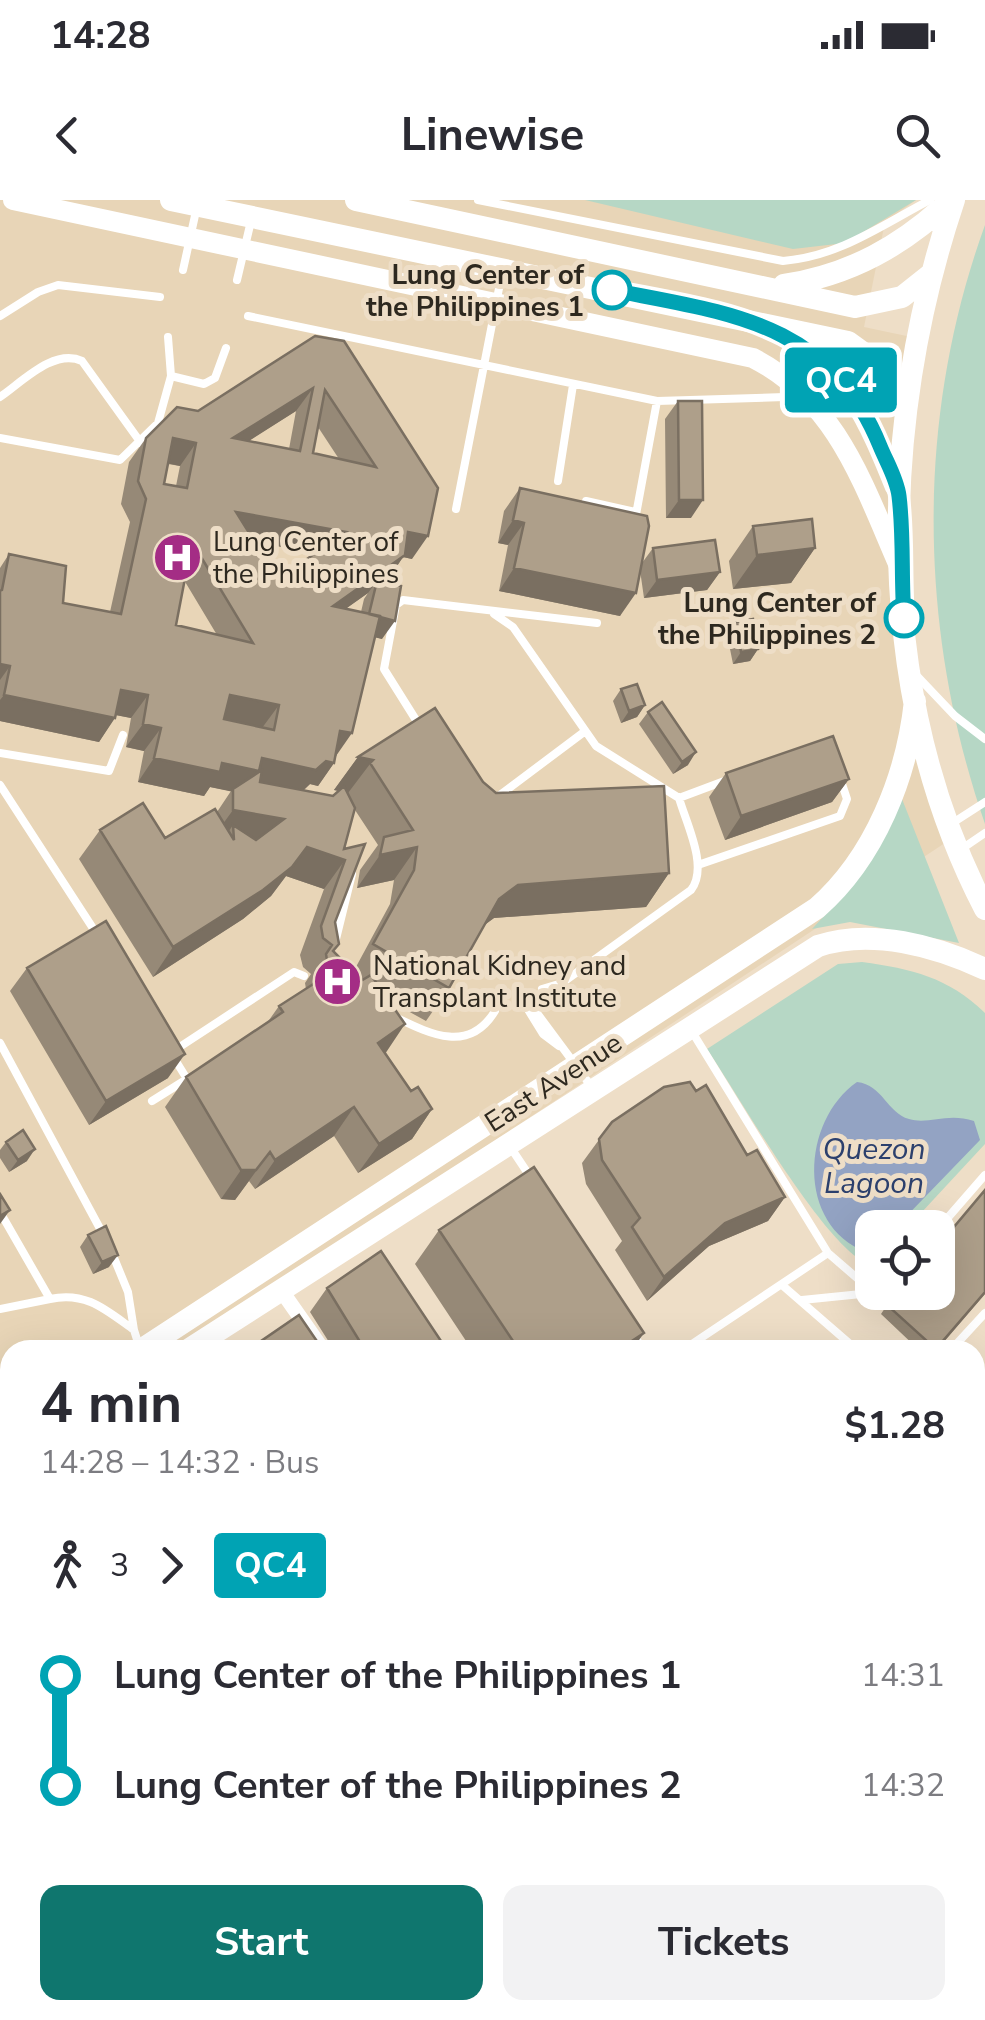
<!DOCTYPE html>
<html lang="en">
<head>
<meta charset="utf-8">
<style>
	body { margin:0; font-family:"Nunito Sans",sans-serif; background:#f2f2f3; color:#2b2b33; height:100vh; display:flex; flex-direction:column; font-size:38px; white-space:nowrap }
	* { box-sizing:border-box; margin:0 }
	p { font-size:32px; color:#7c7c81 }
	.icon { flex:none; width:55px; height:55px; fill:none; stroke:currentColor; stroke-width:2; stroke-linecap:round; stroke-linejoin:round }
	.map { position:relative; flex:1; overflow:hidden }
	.sheet { position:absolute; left:0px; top:1140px; width:985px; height:680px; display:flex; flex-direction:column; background:#fff; border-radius:30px 30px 0 0; box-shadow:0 10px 40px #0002 }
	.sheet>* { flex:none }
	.badge { padding:0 20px; border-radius:8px; font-size:35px; line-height:65px }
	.tools { position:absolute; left:855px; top:1010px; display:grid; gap:20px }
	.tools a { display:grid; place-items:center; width:100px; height:100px; border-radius:20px; background:#fff; box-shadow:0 10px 40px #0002; font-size:50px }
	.map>.badge { position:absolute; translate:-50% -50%; box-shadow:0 0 0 5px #fff }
	.legs { display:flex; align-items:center; gap:15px; height:110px; padding:0 40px; font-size:32px }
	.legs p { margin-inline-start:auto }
	.summary { display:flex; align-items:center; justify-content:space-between; height:170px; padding:0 40px }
	h1 { font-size:55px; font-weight:700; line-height:75px }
	.action { display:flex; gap:20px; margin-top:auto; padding:20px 40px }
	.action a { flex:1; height:115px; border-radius:20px; background:#0f766e; color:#fff; font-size:40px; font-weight:700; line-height:115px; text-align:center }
	.action a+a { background:#f2f2f3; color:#2b2b33 }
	ul { padding:0 40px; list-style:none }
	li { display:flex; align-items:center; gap:35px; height:110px; font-size:38px }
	li i { display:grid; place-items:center; width:15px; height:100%; margin:0 12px; background:currentColor }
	li i::after { content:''; width:25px; height:25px; margin:-12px; border:8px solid; border-radius:50%; background:#fff }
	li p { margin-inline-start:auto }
	li:first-child i { background:linear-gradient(#0000 50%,currentColor 0) }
	li:last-child i { background:linear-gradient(currentColor 50%,#0000 0) }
	.status { display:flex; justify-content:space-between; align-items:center; height:70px; padding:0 50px; background:#fff; direction:ltr }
	.status svg { height:28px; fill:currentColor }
	header { display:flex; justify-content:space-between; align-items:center; height:130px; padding:0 40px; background:#fff; font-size:45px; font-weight:700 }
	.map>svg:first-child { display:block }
	.built { fill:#e8d5b7 }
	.green { fill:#b6d7c5 }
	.water { fill:#93a3c3 }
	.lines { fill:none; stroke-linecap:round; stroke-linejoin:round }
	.stream { stroke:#93a3c3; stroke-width:5 }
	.lane { stroke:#fff; stroke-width:8 }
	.street { stroke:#fff; stroke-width:15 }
	.secondary { stroke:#fff; stroke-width:20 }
	.primary { stroke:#fff; stroke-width:22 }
	.wall { fill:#968977; fill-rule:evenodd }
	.shaded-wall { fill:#7a6f61 }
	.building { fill:#ae9f8a; stroke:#7a6f61; stroke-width:2.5; fill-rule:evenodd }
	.line-1-casing { stroke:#fff; stroke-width:22 }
	.line-1 { stroke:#00a3b4; stroke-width:15 }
	.stop-1-dot { fill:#fff; stroke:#00a3b4; stroke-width:5 }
	.labels { text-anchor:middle; stroke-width:10; stroke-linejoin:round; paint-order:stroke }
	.stop-label { font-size:28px; font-weight:bold; fill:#2d281f; stroke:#eedec7; text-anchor:end }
	.poi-label { font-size:28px; fill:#2d281f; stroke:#eedec7; text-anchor:start }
	.street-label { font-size:28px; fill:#2d281f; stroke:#eedec7 }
	.water-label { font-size:30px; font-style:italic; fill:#2c406d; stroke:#eedec7 }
</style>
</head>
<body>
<div class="status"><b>14:28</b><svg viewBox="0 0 49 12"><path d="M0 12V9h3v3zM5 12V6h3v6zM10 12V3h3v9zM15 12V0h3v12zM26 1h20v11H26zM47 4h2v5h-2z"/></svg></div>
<header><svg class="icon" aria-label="back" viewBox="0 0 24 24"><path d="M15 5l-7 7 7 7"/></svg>Linewise<svg class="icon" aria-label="search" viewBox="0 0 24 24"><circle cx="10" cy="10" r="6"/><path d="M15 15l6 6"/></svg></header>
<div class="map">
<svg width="985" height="1820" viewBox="0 0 985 1820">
	<rect width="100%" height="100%" fill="#eedec7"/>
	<path class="built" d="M0,0h916l-31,22 -21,105 52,11 -11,282 49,217 -776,513h-168v110l-10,7z
		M10,1303v398l-10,7v-399z"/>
	<path class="green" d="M585,0h331l-71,43 -52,6z
		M985,25v599c-67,-194 -70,-406 0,-599z
		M902,599l57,144 -109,-21 -38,7 39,-42z
		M862,762c50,7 86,15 123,51v131l-77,83 -36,1v34l-5,1c-43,-17 -130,-170 -160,-214l131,-85z"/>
	<path class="water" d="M857,882c26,3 30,31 52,37 20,6 38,-7 65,2l6,19 -84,87 -24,1v22l-6,2c-70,-27 -65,-131 -9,-170z"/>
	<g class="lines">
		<path class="stream" d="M117,1150l2,-1
			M0,1220l10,-3"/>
		<path class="lane" d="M478,0l305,61c57,-5 97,-35 147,-61
			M183,70l13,-59
			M237,80l14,-59
			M0,116l38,-24 20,-7 102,12
			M248,116l409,85 128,-4
			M168,137l3,39 33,8 11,-6 11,-30
			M0,197c22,-15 54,-49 82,-36l59,82
			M0,238l120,22 38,-37 13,-47
			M558,281l15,-96
			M586,301l49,11
			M456,309l46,-236
			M635,320l22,-119
			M494,414l19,13 83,119 83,52c7,25 30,69 12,92l-129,93 -20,6
			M918,477l37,39 30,23
			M421,528l-37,-59 12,-64 7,-5 194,23
			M0,553l109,18 14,-36
			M0,585l98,151
			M496,598l88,-66
			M679,598l48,-18
			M951,624l34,-22
			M963,648l22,-15
			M698,665l142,-49 7,-17 -6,-18
			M335,743l17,-69
			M531,805l60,81
			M527,808l16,26 16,12
			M395,817c35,17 74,37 100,-6
			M691,830l137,223 44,38
			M0,843l104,193
			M175,850l119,-78 10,4
			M152,901l35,-22 -13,-21
			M511,948l20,30
			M0,1012l50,87c36,-8 56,11 84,31l6,19
			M938,1029l47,-54
			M112,1053l16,39 6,38
			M782,1085l75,65
			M802,1100l79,-8
			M0,1109l50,-10
			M634,1136l10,14
			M683,1150l145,-97
			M951,1150l34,-37
			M975,1200l10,5
			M975,1244l10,9
			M975,1302l10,-14
			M975,1569l10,-29
			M936,1814l15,6
			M835,1820l5,-10
			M899,1820l5,-10"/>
		<path class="street" d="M281,1090l42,60
			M975,1620l10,4
			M0,1715l10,-6
			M313,1820l15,-10"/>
		<path class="secondary" d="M13,0l740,158c84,43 110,126 146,208
			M799,1810l20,10
			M9,1820l15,-10"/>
		<path class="primary" d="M171,0l677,142 40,29 18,35
			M356,0l499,107 47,-10 29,-23
			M954,0c-76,226 -81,493 31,709
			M784,85c66,-10 118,-39 167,-85
			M781,132c64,30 90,93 115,155
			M141,1150l676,-442c58,-51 90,-132 98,-207
			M188,1150l630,-404c53,-18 118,0 167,23
			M0,1243l10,-6
			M0,1275l10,-7"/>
	</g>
	<path class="wall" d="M344,141l68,218 -9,-2 -14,21 -6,4 -1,57 -7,-2 -41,126 -16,23 -8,-2 -7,7 30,5 6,-5 -5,-1 24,-33 125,25 13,11 173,80 -23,34 -152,11 -11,8 -34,62 -23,33 -38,-21 -3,53 26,38 21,18 -20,30 -54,34 -24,-37 -79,53 -6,-8 -14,19 -14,-1 -56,-92 21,-30 81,-54 12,-17 27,-17 -1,-6 6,-9 -8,-7 -3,-12 24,-66 -38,-13 -15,20 -28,23 -90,58 -74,-118 21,-29 65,8 52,-26 14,-21 -21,-4 -6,9 -66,-14 6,-31 -18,-4 5,-29 -15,-3 -17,27 -99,-21v-153l9,-14 54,49 47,9 20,-90 -9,-18 8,-42 17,-24 52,-27zM296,211l-7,38 -41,-8zM318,227l21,32 -26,-6zM168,264l12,2 -4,20 -12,-2zM255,342l42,8 19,3 -38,26zM184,380l33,55 -41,-10zM368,393l-4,6 -3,13 -16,-3zM355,610l23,35 -18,25 -3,18 37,-8 -4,24 -40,74 8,4 -16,10 -8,-40 1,-30 30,-78 -21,5z
		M678,201l13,117h-25l-1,-99z
		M520,288l122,75 11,-15 67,24 -13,18 -63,8 -4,-28 -20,46 -121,-25 9,-46 -10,-2 6,-32z
		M753,326l62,22 -24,35 -58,6 -4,-28z
		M736,422l22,27 -8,12 -17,3 -6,-30z
		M621,489l24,16 -8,12 -16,6 -8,-22z
		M648,512l40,53 -15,9 -34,-50z
		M726,573l123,6 -17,23 -107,38 -16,-43z
		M27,768l141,110 -79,47 -79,-134z
		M612,922l135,33 38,42 -17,24 -59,25 -62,55 -32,-51 7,-9 -36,-57 -4,-21z
		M6,942l21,19 -18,11 -9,-14v-8z
		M439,1030l193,120h-160l-57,-86z
		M88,1035l21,32 -16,7 -13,-27z
		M327,1088l120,62h-113l-24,-38z
		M985,1094l-48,56h-18l-38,-36 6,-9z
		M10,1448v205l-10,-4v-195z
		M985,1616v198l-8,-3 -6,7 -18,-8h22v-181z
		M124,1810h170l-17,10h-146z
		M419,1810h360l18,10h-362z"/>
	<path class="shaded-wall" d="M313,188l-17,23 -80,51 17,-24z
		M173,238l23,5 -16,23 -23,-5z
		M679,300h24l-12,18h-25z
		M236,312l110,20 -16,24 -111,-21z
		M513,320l11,3 -16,22 -10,-2z
		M408,332l20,4 -16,23 -9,-2 -14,21 -14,10 2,-7 -9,12 -52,37 17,-24z
		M815,348l-24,35 -58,6 24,-34z
		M514,368l122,25 -16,23 -121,-25z
		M720,372l-13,18 -63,8 13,-18z
		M369,415l26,6 -13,18 -25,-6z
		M758,449l-8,12 -17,3 8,-12z
		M0,464l10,2 -10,14z
		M121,490l27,5 -17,23 -26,-5z
		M4,495l111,23 -16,24 -99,-21v-21z
		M230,495l49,10 -17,23 -48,-10z
		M645,505l-8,12 -16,6 8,-12z
		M143,524l18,4 -17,23 -18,-4z
		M340,531l12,2 -16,23z
		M696,552l-8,13 -15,9 9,-12z
		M358,557l15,3 -25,33 -14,-3z
		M154,558l68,5 40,-5 64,3 8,2 -16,23 -8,-2 -10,9 -57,1 -33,-7 -6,9 -66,-14z
		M849,579l-17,23 -107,38 16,-24z
		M233,610l51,9 -20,29 -30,-8 -1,-15 -11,16 -10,-2z
		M307,647l38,13 -21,29 -38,-13 -15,20 -28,23 -90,58 20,-30z
		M417,647l-23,33 -37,8 23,-33z
		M669,673l-23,34 -152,11 -19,14 24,-33 19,-14z
		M405,824l-20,30 -7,-11z
		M185,854l-17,24 -79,47 17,-24z
		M354,907l-20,29 -79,53 20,-29z
		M432,909l-20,30 -54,34 21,-29z
		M35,949l-8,12 -18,11 9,-12z
		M270,952l-35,48 -14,-1 20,-29z
		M785,997l-17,24 -59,25 -62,55 17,-24 61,-54z
		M10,1010l-10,14v-8z
		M118,1055l-9,12 -16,7 9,-12z
		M644,1133l-12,17h-14z
		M10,1410v17l-10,7v-17z
		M985,1478v5l-10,12v-5z
		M985,1586v12l-6,-3z
		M975,1675l10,4v29l-10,-3z
		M10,1775v10l-10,7v-10z
		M262,1810h4l-7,10h-12z
		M278,1810h16l-17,10h-8l5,-7z"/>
	<path class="building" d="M315,136l29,5 94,147 -10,48 -20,-4 -3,23 -72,51 47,10 -28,117 -12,-2 -6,32 -8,-2 -10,9 -54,-12 -3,13 -37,-8 -2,9 -66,-14 7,-30 -18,-4 5,-29 -27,-5 -6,28 -111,-23 6,-29 -10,-2v-73l2,-1 7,-36 57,12 -3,37 58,11 25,-115 -8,-18 8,-43 31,-31 21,4zM313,188l-13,63 -67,-13zM325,190l51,77 -63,-14zM173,238l23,5 -9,45 -23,-4zM236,312l110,20 -68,47zM192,342l61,101 -77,-18zM230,495l49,10 -5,25 -50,-11z
		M678,201h24l1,99h-24z
		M520,288l127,28 2,10 -13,67 -122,-25 10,-45 -11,-3z
		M812,319l3,29 -58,7 -4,-29z
		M715,340l5,32 -63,8 -4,-32z
		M377,381l24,5 -6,35 -26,-7z
		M753,419l5,30 -17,3 -5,-30z
		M637,484l8,21 -16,6 -8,-22z
		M662,502l34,50 -14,10 -34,-50z
		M435,508l48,74 13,11 168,-7 5,87 -151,12 -19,14 -50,89 -76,-44 41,-74 3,-23 -37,8 4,-18 29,-7 -43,-67 3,-3 -15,-3z
		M833,536l16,43 -108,37 -15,-43z
		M262,570l-2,12 73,14 11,-10 11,22 -11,41 21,-5 -30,78 4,22 -6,7 9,9v32l29,-17 34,49 -27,19 33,48 7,-4 14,22 -53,35 -25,-37 -79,53 -5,-8 -14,18h-15l-55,-93 97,-65 -4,-6 50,-32 -3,-20 6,-9 -9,-7 -2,-12 24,-66 -38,-13 -15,20 -29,23 -90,57 -73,-117 43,-27 22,35 50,-29 19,31 -1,-15 23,15 28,-21 -51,-9v-21z
		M106,721l79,133 -79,47 -79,-133z
		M690,882l6,9 10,-6 41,70 10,-5 28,47 -60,26 -61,54 -32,-50 8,-9 -38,-58 -3,-21 13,-17 52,-35z
		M23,930l12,19 -17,11 -12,-18z
		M534,967l110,166 -26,17h-99l-80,-120z
		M985,990v102l-50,58h-16l8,-9 -40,-36 11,-13h40v-46z
		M0,994l10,16 -10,6z
		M106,1026l12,29 -16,7 -14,-27z
		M381,1051l66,99h-68l-2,-3 -4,3h-8l-38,-62z
		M299,1115l24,35h-75z
		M10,1322v88l-10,7v-89z
		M975,1340l10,9v129l-10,12z
		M10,1448v166l-10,-16v-32l7,-5h-7v-107z
		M985,1616v63l-10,-4v-46l3,1z
		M975,1701l10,4v78l-10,-5v-45l2,-5h-2z
		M10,1711v64l-10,7v-66z
		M51,1810h70l6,10h-91z
		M146,1810h116l-15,10h-95z
		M342,1810h11l2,2 2,-2h50l11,10h-85z
		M464,1810h259l-6,10h-236z
		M729,1810h50l18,10h-53z"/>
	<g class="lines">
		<defs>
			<path id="line-1" d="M612,90c116,23 217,31 268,156 6,15 17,33 19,50 5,40 2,82 5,122"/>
		</defs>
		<use href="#line-1" class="line-1-casing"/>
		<use href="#line-1" class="line-1"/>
	</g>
	<defs>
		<symbol id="hospital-disc" viewBox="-11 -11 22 22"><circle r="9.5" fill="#a42d85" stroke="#eedec7"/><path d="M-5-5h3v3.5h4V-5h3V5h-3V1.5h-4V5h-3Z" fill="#fff"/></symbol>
	</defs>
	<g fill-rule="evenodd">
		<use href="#hospital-disc" x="150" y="330" width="55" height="55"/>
		<use href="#hospital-disc" x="310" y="754" width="55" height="55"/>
	</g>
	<g class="stop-1-dot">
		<circle cx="612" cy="90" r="18"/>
		<circle cx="904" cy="418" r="18"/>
	</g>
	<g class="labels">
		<g class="stop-label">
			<text x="584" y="84">Lung Center of<tspan x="584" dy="32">the Philippines 1</tspan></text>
			<text x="876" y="412">Lung Center of<tspan x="876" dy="32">the Philippines 2</tspan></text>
		</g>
		<g class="poi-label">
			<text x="213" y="351">Lung Center of<tspan x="213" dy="32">the Philippines</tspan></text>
			<text x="373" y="775">National Kidney and<tspan x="373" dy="32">Transplant Institute</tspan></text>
		</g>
		<g class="street-label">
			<text transform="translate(553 882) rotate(-33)" y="10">East Avenue</text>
		</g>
		<g class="water-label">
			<text x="874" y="959">Quezon<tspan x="874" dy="34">Lagoon</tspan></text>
		</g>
	</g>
</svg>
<div class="tools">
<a><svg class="icon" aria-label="locate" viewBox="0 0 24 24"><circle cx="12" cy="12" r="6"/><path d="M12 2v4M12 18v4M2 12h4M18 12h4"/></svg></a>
</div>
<b class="badge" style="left:841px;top:180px;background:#00a3b4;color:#fff">QC4</b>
<section class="sheet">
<div class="summary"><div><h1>4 min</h1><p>14:28 – 14:32 · Bus</p></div><b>$1.28</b></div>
<div class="legs"><svg class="icon" aria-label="walk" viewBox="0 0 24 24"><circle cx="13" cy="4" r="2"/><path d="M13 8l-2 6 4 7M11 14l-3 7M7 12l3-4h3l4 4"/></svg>3<svg class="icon" aria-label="forward" viewBox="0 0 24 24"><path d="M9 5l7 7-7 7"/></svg><b class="badge" style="background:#00a3b4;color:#fff">QC4</b></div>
<ul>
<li><i style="color:#00a3b4"></i><b>Lung Center of the Philippines 1</b><p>14:31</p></li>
<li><i style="color:#00a3b4"></i><b>Lung Center of the Philippines 2</b><p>14:32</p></li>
</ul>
<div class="action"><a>Start</a><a>Tickets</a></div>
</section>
</div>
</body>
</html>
